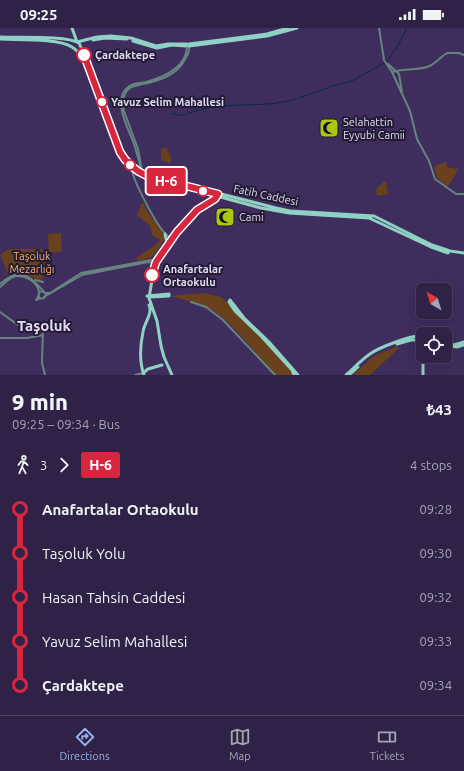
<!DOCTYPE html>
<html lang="en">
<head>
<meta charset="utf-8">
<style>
	body { margin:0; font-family:Ubuntu,sans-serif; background:#3b2f51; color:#f1f3f6; height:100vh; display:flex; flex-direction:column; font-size:15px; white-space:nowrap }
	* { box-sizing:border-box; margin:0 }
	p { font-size:13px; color:#a7a4b3 }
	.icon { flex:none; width:22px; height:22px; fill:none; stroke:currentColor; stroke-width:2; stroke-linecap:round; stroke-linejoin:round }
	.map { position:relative; height:347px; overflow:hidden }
	.panel { display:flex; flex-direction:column; background:#2f2246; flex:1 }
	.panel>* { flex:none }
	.badge { padding:0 8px; border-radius:3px; font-size:14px; line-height:26px }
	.needle { width:26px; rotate:321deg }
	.buttons { position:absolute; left:416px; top:255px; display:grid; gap:8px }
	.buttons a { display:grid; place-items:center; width:36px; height:36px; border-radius:6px; background:#2f2246; box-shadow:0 4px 16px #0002,0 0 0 1px #4a3f5f; font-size:20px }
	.map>.badge { position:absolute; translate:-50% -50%; box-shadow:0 0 0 2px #fff }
	.legs { display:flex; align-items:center; gap:6px; height:44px; padding:0 12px; font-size:13px }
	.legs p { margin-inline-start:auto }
	.overview { display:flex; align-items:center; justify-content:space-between; height:68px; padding:0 12px }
	h1 { font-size:22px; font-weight:800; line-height:30px }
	ul { padding:0 12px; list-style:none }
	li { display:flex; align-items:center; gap:14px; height:44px; font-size:15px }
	li i { display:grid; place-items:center; width:6px; height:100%; margin:0 5px; background:currentColor }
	li i::after { content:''; width:10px; height:10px; margin:-5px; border:3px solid; border-radius:50%; background:#2f2246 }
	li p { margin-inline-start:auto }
	li:first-child i { background:linear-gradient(#0000 50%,currentColor 0) }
	li:last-child i { background:linear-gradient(currentColor 50%,#0000 0) }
	.status { display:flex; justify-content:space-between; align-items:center; height:28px; padding:0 20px; background:#2f2246; direction:ltr }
	.status svg { height:11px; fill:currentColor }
	.tabs { display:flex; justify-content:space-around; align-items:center; height:56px; border-top:1px solid #4a3f5f; background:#2f2246; font-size:11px; color:#a7a4b3 }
	.tabs a { display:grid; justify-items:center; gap:2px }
	.tabs .current { color:#95b2f1 }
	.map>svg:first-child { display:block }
	.green { fill:#6a411d }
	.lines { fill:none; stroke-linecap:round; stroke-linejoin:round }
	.stream { stroke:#002c45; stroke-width:1 }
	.minor { stroke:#66857e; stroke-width:2 }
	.major { stroke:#8fd1c2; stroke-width:3 }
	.line-1-casing { stroke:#fff; stroke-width:9 }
	.line-1 { stroke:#d7263d; stroke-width:6 }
	.stop-1-dot { fill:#fff; stroke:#d7263d; stroke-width:2 }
	.labels { text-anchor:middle; stroke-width:4; stroke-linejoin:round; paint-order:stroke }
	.stop-label { font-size:11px; font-weight:bold; fill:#e1d8f6; stroke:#221b31; text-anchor:start }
	.poi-label { font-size:11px; fill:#e1d8f6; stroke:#221b31; text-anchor:start }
	.street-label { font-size:11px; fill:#e1d8f6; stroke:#221b31 }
	.park-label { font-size:11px; fill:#f8af75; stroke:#221b31 }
	.district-label { font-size:15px; font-weight:bold; fill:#e5dafe; stroke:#221b31 }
</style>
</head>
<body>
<div class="status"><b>09:25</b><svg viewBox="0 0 49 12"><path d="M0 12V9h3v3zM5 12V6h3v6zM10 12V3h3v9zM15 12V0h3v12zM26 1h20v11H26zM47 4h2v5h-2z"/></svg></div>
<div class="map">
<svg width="464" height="347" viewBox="0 0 464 347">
	<rect width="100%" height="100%" fill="#3f2d5d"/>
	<path class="green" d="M166,119l6,14h-2v2l-9,-3v-11z
		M446,134l1,5 11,2 -6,12 -5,5 -10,-8 -3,-12z
		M385,153l1,1 2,12 -11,2 -1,-7z
		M142,175l2,1 3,7 17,23 1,5 -11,16 -4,3 -13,3 -1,-3 18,-12 6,-6 -8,-5 -2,-9 -13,-11z
		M61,205l1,19 -13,1 -1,-19z
		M9,221h33c4,8 4,21 0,30l-3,1c-10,-4 -20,-10 -30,-5l-9,-20z
		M203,265l18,4 7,6 37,38 25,28 3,6h-17l-47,-52 -15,-12 -12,-6 -31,-9z
		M398,318v3l-28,26h-17l21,-19z"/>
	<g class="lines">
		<path class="stream" d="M387,33l9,-12 11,-21
			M330,59l22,-6 32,-18
			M299,70l29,-10
			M171,85l8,2h6
			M187,86c37,-15 72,-4 109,-15"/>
		<path class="minor" d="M379,0l5,32 8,12
			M464,27l-5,-2h-12c-7,4 -12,12 -20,14 -9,3 -28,2 -35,5l18,39 7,28 12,22 6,18 21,15h8
			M388,36l11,10 3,18
			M132,142c1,10 25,57 34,64 2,3 2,2 5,3
			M142,146c-2,-11 -5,-20 -8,-30 -5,-14 -21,-42 -8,-55 5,-6 13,-6 20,-7 18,-5 40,-14 41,-35
			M143,148l-5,-27 -14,-38c-2,-8 -1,-18 6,-23 5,-3 12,-4 18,-5 13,-3 29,-9 36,-22 3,-5 6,-9 5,-14
			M35,252l8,2
			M0,256c20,-17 29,-10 44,8
			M0,259c4,-3 8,-8 13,-10 10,-4 26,5 26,16
			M38.5 267a3.5 3.5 0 1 1 7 0a3.5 3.5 0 1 1-7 0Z
			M45,265h5l31,-20 65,-12 5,-1 4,2
			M39,267l-3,5 5,-2
			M44,269l38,-22 66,-13 5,1
			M191,274l15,5 17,13 52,55
			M0,284l18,13h11l14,3 -1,35 3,12
			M0,310h27l16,-3
			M135,347l8,-2"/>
		<path class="major" d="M72,0l5,14
			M0,9c17,1 67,-2 79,6l10,22 31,87 7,10 16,12 133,34 14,3 84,5 58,29 18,6 14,2
			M0,11c18,1 58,-1 72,8 5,3 8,7 11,12l36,94
			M93,12l12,-2 22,1
			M133,13l24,7 15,-3 14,1
			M77,14l20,-5 14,-1 20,2 25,8 12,-2h19
			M189,16l78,-10 21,-6
			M189,18l78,-10 30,-8
			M125,135l16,13
			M202,164l59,16 28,5 80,5 62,29 17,6
			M165,206l2,9
			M151,244l3,-11
			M169,266v2l-18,1 -4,-1z
			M445,314l9,3 10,-3
			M397,316l14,-4h12
			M445,317l12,2 6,-2
			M423,319v6
			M143,345l5,-4 14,-4
			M144,347c-5,-14 -4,-29 -1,-43 1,-9 10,-18 6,-27
			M172,347l-8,-18 -3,-11 -4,-25 -8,-23 5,-30 3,-8 26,-35 14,-15 21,-15
			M294,347l-2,-5 -31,-34 -26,-25 -6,-9 1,-2 14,18 25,24 29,33
			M346,347c8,-7 15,-15 24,-21 8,-6 43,-20 53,-18
			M349,347l9,-8
			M423,347v-19"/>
	</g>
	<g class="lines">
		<defs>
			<path id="line-1" d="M84,27l36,97c6,11 16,19 27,24l71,18 -3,5 -18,11 -20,22 -21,30 -4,13"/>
		</defs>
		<use href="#line-1" class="line-1-casing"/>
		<use href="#line-1" class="line-1"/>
	</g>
	<defs>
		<symbol id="mosque-square" viewBox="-11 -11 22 22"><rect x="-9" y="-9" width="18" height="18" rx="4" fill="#acc611" stroke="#221b31"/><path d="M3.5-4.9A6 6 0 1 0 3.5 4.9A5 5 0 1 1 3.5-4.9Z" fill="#111"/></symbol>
	</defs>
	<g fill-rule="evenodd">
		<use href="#mosque-square" x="318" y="89" width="22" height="22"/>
		<use href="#mosque-square" x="214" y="178" width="22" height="22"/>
	</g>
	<g class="stop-1-dot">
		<circle cx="84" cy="27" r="7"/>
		<circle cx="102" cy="74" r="5"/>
		<circle cx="130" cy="137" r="5"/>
		<circle cx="203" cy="163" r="5"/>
		<circle cx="152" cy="247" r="7"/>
	</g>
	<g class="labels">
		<g class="stop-label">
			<text x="95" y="31">Çardaktepe</text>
			<text x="111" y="78">Yavuz Selim Mahallesi</text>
			<text x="163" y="245">Anafartalar<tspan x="163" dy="13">Ortaokulu</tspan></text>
		</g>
		<g class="poi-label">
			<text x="343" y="98">Selahattin<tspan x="343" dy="13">Eyyubi Camii</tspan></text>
			<text x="239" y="193">Cami</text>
		</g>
		<g class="street-label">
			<text transform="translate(266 167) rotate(12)" y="4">Fatih Caddesi</text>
		</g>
		<g class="park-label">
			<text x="32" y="232">Taşoluk<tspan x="32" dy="13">Mezarlığı</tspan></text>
		</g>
		<g class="district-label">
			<text x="44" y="303">Taşoluk</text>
		</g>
	</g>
</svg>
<div class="buttons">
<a><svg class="needle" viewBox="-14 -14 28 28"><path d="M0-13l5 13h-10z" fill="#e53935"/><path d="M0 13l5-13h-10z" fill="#a7a4b3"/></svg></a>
<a><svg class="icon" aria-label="locate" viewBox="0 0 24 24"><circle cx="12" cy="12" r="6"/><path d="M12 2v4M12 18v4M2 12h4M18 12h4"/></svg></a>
</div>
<b class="badge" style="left:166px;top:153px;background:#d7263d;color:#fff">H-6</b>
</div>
<section class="panel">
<div class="overview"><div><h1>9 min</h1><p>09:25 – 09:34 · Bus</p></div><b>₺43</b></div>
<div class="legs"><svg class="icon" aria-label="walk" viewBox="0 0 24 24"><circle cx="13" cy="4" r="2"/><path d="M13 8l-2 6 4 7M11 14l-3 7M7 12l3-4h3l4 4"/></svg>3<svg class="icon" aria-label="forward" viewBox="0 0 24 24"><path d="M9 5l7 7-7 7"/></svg><b class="badge" style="background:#d7263d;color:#fff">H-6</b><p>4 stops</p></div>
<ul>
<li><i style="color:#d7263d"></i><b>Anafartalar Ortaokulu</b><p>09:28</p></li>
<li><i style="color:#d7263d"></i><span>Taşoluk Yolu</span><p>09:30</p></li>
<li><i style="color:#d7263d"></i><span>Hasan Tahsin Caddesi</span><p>09:32</p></li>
<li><i style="color:#d7263d"></i><span>Yavuz Selim Mahallesi</span><p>09:33</p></li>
<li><i style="color:#d7263d"></i><b>Çardaktepe</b><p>09:34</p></li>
</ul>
</section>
<nav class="tabs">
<a class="current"><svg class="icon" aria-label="directions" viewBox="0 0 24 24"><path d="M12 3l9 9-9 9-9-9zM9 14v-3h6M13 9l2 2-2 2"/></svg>Directions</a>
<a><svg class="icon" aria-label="map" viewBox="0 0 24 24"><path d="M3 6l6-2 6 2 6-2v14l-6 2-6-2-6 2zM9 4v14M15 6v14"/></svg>Map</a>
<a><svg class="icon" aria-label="tickets" viewBox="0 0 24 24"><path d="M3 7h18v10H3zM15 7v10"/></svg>Tickets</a>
</nav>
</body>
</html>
